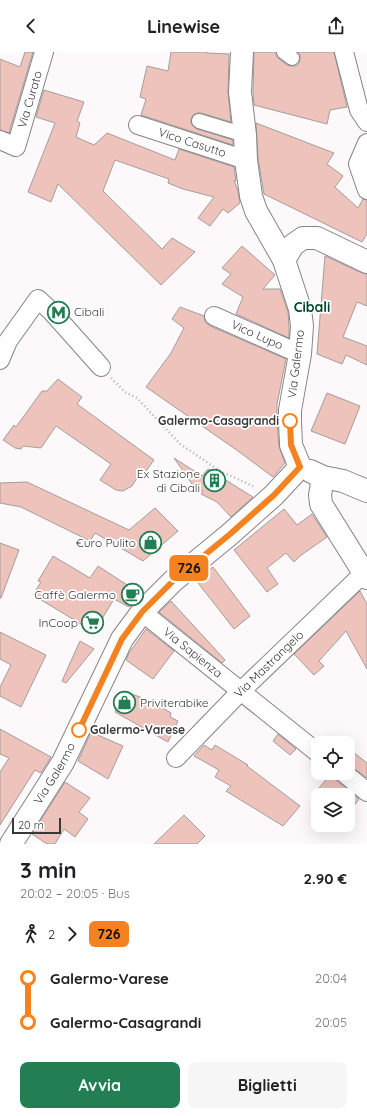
<!DOCTYPE html>
<html lang="it">
<head>
<meta charset="utf-8">
<style>
	body { margin:0; font-family:Quicksand,sans-serif; background:#f6f6f6; color:#202124; height:100vh; display:flex; flex-direction:column; font-size:15px; white-space:nowrap }
	* { box-sizing:border-box; margin:0 }
	p { font-size:13px; color:#757577 }
	.icon { flex:none; width:22px; height:22px; fill:none; stroke:currentColor; stroke-width:2; stroke-linecap:round; stroke-linejoin:round }
	.map { position:relative; height:792px; overflow:hidden }
	.sheet { display:flex; flex-direction:column; background:#fff; flex:1 }
	.sheet>* { flex:none }
	.badge { padding:0 8px; border-radius:6px; font-size:14px; line-height:26px }
	.buttons { position:absolute; left:311px; top:684px; display:grid; gap:8px }
	.buttons a { display:grid; place-items:center; width:44px; height:44px; border-radius:8px; background:#fff; box-shadow:0 4px 16px #0002; font-size:20px }
	.scale { position:absolute; left:12px; bottom:10px; width:49px; box-sizing:border-box; padding-left:4px; border:2px solid #393838; border-top:0; font-size:11px; line-height:14px; white-space:nowrap; color:#393838; -webkit-text-stroke:3px #fff; paint-order:stroke }
	.map>.badge { position:absolute; translate:-50% -50%; box-shadow:0 0 0 2px #fff }
	.legs { display:flex; align-items:center; gap:6px; height:44px; padding:0 20px; font-size:13px }
	.legs p { margin-inline-start:auto }
	.headline { display:flex; align-items:center; justify-content:space-between; height:68px; padding:0 20px }
	h1 { font-size:22px; font-weight:800; line-height:30px }
	.action { display:flex; gap:8px; margin-top:auto; padding:8px 20px }
	.action a { flex:1; height:46px; border-radius:8px; background:#237e54; color:#fff; font-size:16px; font-weight:800; line-height:46px; text-align:center }
	.action a+a { background:#f6f6f6; color:#202124 }
	ul { padding:0 20px; list-style:none }
	li { display:flex; align-items:center; gap:14px; height:44px; font-size:15px }
	li i { display:grid; place-items:center; width:6px; height:100%; margin:0 5px; background:currentColor }
	li i::after { content:''; width:10px; height:10px; margin:-5px; border:3px solid; border-radius:50%; background:#fff }
	li p { margin-inline-start:auto }
	li:first-child i { background:linear-gradient(#0000 50%,currentColor 0) }
	li:last-child i { background:linear-gradient(currentColor 50%,#0000 0) }
	header { display:flex; justify-content:space-between; align-items:center; height:52px; padding:0 20px; background:#fff; font-size:18px; font-weight:800 }
	.map>svg:first-child { display:block }
	.building { fill:#edc3bb; stroke:#a39e9d }
	.lines { fill:none; stroke-linecap:round; stroke-linejoin:round }
	.pedestrian-casing { stroke:#888385; stroke-width:16 }
	.minor-casing { stroke:#888385; stroke-width:20 }
	.secondary-casing { stroke:#888385; stroke-width:24 }
	.path { stroke:#b1adae; stroke-width:2.5; stroke-dasharray:1 3; stroke-linecap:butt }
	.pedestrian { stroke:#fff; stroke-width:14 }
	.minor { stroke:#fff; stroke-width:18 }
	.secondary { stroke:#fff; stroke-width:22 }
	.line-1-casing { stroke:#fff; stroke-width:9 }
	.line-1 { stroke:#f58220; stroke-width:6 }
	.stop-1-dot { fill:#fff; stroke:#f58220; stroke-width:2 }
	.labels { text-anchor:middle; stroke-width:3.5; stroke-linejoin:round; paint-order:stroke }
	.street-label { font-size:12px; fill:#393838; stroke:#fff }
	.poi-label { font-size:12px; fill:#393838; stroke:#fff; text-anchor:end }
	.stop-label { font-size:12px; font-weight:bold; fill:#393838; stroke:#fff; text-anchor:end }
	.quarter-label { font-size:14px; font-weight:bold; fill:#004529; stroke:#fff }
</style>
</head>
<body>
<header><svg class="icon" aria-label="back" viewBox="0 0 24 24"><path d="M15 5l-7 7 7 7"/></svg>Linewise<svg class="icon" aria-label="share" viewBox="0 0 24 24"><path d="M12 15V3M7 8l5-5 5 5M5 13v7h14v-7"/></svg></header>
<div class="map">
<svg width="367" height="792" viewBox="0 0 367 792">
	<rect width="100%" height="100%" fill="#fdf8f9"/>
	<path class="building" d="M25,0h8l-24,81 -9,-3v-71l20,8z
		M171,0h35v1l23,1 -1,38 3,30 -30,-9h-4l-4,2 -2,4v4l2,3 4,3 36,11v5l-92,-30 5,-16 -6,-2 7,-31 21,5z
		M254,0h22v4l3,3 8,6 4,1h5l3,-3 1,-4v-4l-2,-3h36l13,55 -17,3 -3,14 -73,-19 -1,-13z
		M44,38l40,12 -7,19 3,2 -4,14 18,8 13,-12 68,27 4,-11 55,18 2,14 -2,-1 4,11 2,12 -12,10 -5,-4 -13,17 -12,-8 16,-21 -31,-8 -15,-6 1,-4 -54,-19 -12,31 59,58 10,-11 23,14 -34,33 -103,-101 -7,18 -23,-10 27,-69 -19,-6z
		M256,71l78,30 -7,11 16,12 -8,11 23,21 5,-9 4,1v34l-5,8 -98,-48 -6,-35z
		M242,194l33,29 -12,14h17l8,23 1,14v12l-53,-24 7,-17 -21,-13 9,-10 -9,-6z
		M325,204l37,17 5,1v32l-10,-4 -14,35 24,9v19l-21,-10 -4,9 -25,-10z
		M180,255l24,9 1,6 5,4 76,33 -9,45v19l2,23 6,17 -12,14 -35,-26 -92,-64 25,-34 13,-25 -12,-9z
		M58,327l24,18 -5,7 77,56 -8,11 -9,7 -5,8 -9,5 -7,-1 -16,-10 11,-16 -55,-38 -15,22 -18,-2 -2,3 -6,-1 -12,-8 11,-15 2,2 26,-36h5z
		M327,341l33,13 -15,38 -34,-13z
		M174,406l28,18 6,-7 45,28 -22,20 -14,-15 -16,-8 2,-2 -11,-8z
		M27,430l102,48 26,-22 23,23 -35,30 -48,-28 -5,8 -69,-34 -21,-4v-20z
		M284,457l13,16 15,-11 15,23 -27,19 -6,6 -8,-9 -19,15 11,16 -11,8 -33,-42z
		M0,491l19,7 -18,48h-1z
		M53,504l37,22 8,-12 43,28 -12,13 -15,-8 -20,33 -61,-37 8,-13 -3,-1z
		M213,515l37,49 -16,13 -39,-50 10,-8 1,1z
		M360,539l7,13v65l-21,-38 -27,30 5,5 -10,9 -20,-21z
		M171,549l54,59 -3,3 -63,-51z
		M146,577l28,22 -21,28 -27,-19 3,-7z
		M0,580l46,23 -25,52 -21,-11v-9l11,-22 -11,-6z
		M80,589l14,8 -28,34 -4,-2z
		M124,639l29,11 18,11 -1,4 8,4 -10,21 -53,-30z
		M0,677l51,28 -10,16 -6,-3 -35,55v-53l9,-14 -9,-4z
		M91,680l32,14 -15,33 -30,-18z
		M278,682l18,15 -6,6 -17,-14z
		M204,693l8,5 3,-5 33,20 -1,1 53,40 -17,20 -57,-35 5,-5 -16,-9 4,-7 -25,-14z
		M348,696l19,15v15l-19,-14z
		M330,723l29,24 -11,15v-19h-35z
		M65,730l25,16 -11,14 9,7 -13,18 -11,-8 -9,15h-8l-15,-10z
		M184,763l21,21 -8,8h-43z"/>
	<g class="lines">
		<defs>
			<path id="pedestrian" d="M284,0l8,6
				M199,69l46,14"/>
			<g id="minor">
				<path d="M344,0l15,58 8,12"/>
				<path id="s1" d="M138,73l108,35"/>
				<path id="s2" d="M0,88l16,7 28,-95"/>
				<path d="M367,91l-9,21 9,26"/>
				<path id="s3" d="M214,264l86,38"/>
				<path d="M0,308l8,-19 30,-42 14,13 49,55"/>
				<path id="s4" d="M142,560l176,141"/>
				<path id="s5" d="M176,706l65,-67 123,-118"/>
				<path d="M344,721l23,19"/>
			</g>
			<g id="secondary">
				<path d="M242,0l-2,40 5,43 1,25 5,36 5,15 28,49 16,49 2,17 -2,28 -10,56v11l1,24 9,22"/>
				<path d="M284,208l9,-15 10,-7h14l50,24"/>
				<path d="M310,419l13,6 20,4 24,10"/>
				<path d="M323,425l-3,18 1,9 46,74"/>
				<path id="s6" d="M11,792l52,-82 59,-123 20,-27 31,-31 56,-46 45,-40 26,-28"/>
			</g>
		</defs>
		<use href="#pedestrian" class="pedestrian-casing"/>
		<use href="#minor" class="minor-casing"/>
		<use href="#secondary" class="secondary-casing"/>
		<path class="path" d="M111,326l14,14 12,6 43,46 40,27 35,16"/>
		<use href="#pedestrian" class="pedestrian"/>
		<use href="#minor" class="minor"/>
		<use href="#secondary" class="secondary"/>
	</g>
	<g class="lines">
		<defs>
			<path id="line-1" d="M79,678l43,-91 20,-27 31,-31 56,-46 45,-40 26,-28 -9,-22 -1,-24"/>
		</defs>
		<use href="#line-1" class="line-1-casing"/>
		<use href="#line-1" class="line-1"/>
	</g>
	<defs>
		<symbol id="metro-ring" viewBox="-11 -11 22 22"><circle r="9.5" fill="#fff" stroke="#237e54" stroke-width="1.5"/><path d="M-5.5 5V-5H-3L0 0L3-5H5.5V5H3V-.5L0 4L-3-.5V5Z" fill="#237e54"/></symbol>
		<symbol id="building-ring" viewBox="-11 -11 22 22"><circle r="9.5" fill="#fff" stroke="#237e54" stroke-width="1.5"/><path d="M-4-6H4V6H1V3H-1V6H-4ZM-2.5-4.3h1.7v1.8h-1.7ZM.8-4.3h1.7v1.8H.8ZM-2.5-1h1.7V.8h-1.7ZM.8-1h1.7V.8H.8Z" fill="#237e54"/></symbol>
		<symbol id="shop-ring" viewBox="-11 -11 22 22"><circle r="9.5" fill="#fff" stroke="#237e54" stroke-width="1.5"/><path d="M-5-2.5h2.3a2.7 3.5 0 0 1 5.4 0H5L5.5 6h-11ZM-1.5-2.5h3a1.5 2.3 0 0 0-3 0Z" fill="#237e54"/></symbol>
		<symbol id="cafe-ring" viewBox="-11 -11 22 22"><circle r="9.5" fill="#fff" stroke="#237e54" stroke-width="1.5"/><path d="M-5.5-4.5H6V0H3Q3 3.5 0 3.5H-2.5Q-5.5 3.5-5.5 0ZM3-3.2v2h1.7v-2ZM-6 4.5H4V6H-6Z" fill="#237e54"/></symbol>
		<symbol id="supermarket-ring" viewBox="-11 -11 22 22"><circle r="9.5" fill="#fff" stroke="#237e54" stroke-width="1.5"/><path d="M-6-5.5h2.5l.6 2H6L4.5 2H-2.5L-4.4-4H-6ZM-1.5 3.2a1.3 1.3 0 1 0 .1 0ZM3 3.2a1.3 1.3 0 1 0 .1 0Z" fill="#237e54"/></symbol>
	</defs>
	<g fill-rule="evenodd">
		<use href="#metro-ring" x="46" y="248" width="25" height="25"/>
		<use href="#building-ring" x="202" y="416" width="25" height="25"/>
		<use href="#shop-ring" x="138" y="478" width="25" height="25"/>
		<use href="#cafe-ring" x="120" y="530" width="25" height="25"/>
		<use href="#supermarket-ring" x="80" y="558" width="25" height="25"/>
		<use href="#shop-ring" x="112" y="638" width="25" height="25"/>
	</g>
	<g class="stop-1-dot">
		<circle cx="290" cy="369" r="7"/>
		<circle cx="79" cy="678" r="7"/>
	</g>
	<g class="labels">
		<g class="street-label">
			<text dy="4" stroke="none"><textPath href="#s2" startOffset="67">Via Curato</textPath></text>
			<text dy="4" stroke="none"><textPath href="#s1" startOffset="57">Vico Casutto</textPath></text>
			<text dy="4" stroke="none"><textPath href="#s3" startOffset="47">Vico Lupo</textPath></text>
			<text transform="translate(296 312) rotate(-83)" y="4">Via Galermo</text>
			<text dy="4" stroke="none"><textPath href="#s4" startOffset="65">Via Sapienza</textPath></text>
			<text dy="4" stroke="none"><textPath href="#s5" startOffset="132">Via Mastrangelo</textPath></text>
			<text dy="4" stroke="none"><textPath href="#s6" startOffset="83">Via Galermo</textPath></text>
		</g>
		<g class="poi-label">
			<text x="74" y="264" text-anchor="start">Cibali</text>
			<text x="200" y="426">Ex Stazione<tspan x="200" dy="14">di Cibali</tspan></text>
			<text x="136" y="495">€uro Pulito</text>
			<text x="116" y="547">Caffè Galermo</text>
			<text x="78" y="575">InCoop</text>
			<text x="140" y="655" text-anchor="start">Priviterabike</text>
		</g>
		<g class="stop-label">
			<text x="279" y="373">Galermo-Casagrandi</text>
			<text x="90" y="682" text-anchor="start">Galermo-Varese</text>
		</g>
		<g class="quarter-label">
			<text x="312" y="260">Cibali</text>
		</g>
	</g>
</svg>
<div class="buttons">
<a><svg class="icon" aria-label="locate" viewBox="0 0 24 24"><circle cx="12" cy="12" r="6"/><path d="M12 2v4M12 18v4M2 12h4M18 12h4"/></svg></a>
<a><svg class="icon" aria-label="layers" viewBox="0 0 24 24"><path d="M12 4l9 5-9 5-9-5zM3 14l9 5 9-5"/></svg></a>
</div>
<div class="scale">20 m</div>
<b class="badge" style="left:189px;top:516px;background:#f58220;color:#111">726</b>
</div>
<section class="sheet">
<div class="headline"><div><h1>3 min</h1><p>20:02 – 20:05 · Bus</p></div><b>2.90 €</b></div>
<div class="legs"><svg class="icon" aria-label="walk" viewBox="0 0 24 24"><circle cx="13" cy="4" r="2"/><path d="M13 8l-2 6 4 7M11 14l-3 7M7 12l3-4h3l4 4"/></svg>2<svg class="icon" aria-label="forward" viewBox="0 0 24 24"><path d="M9 5l7 7-7 7"/></svg><b class="badge" style="background:#f58220;color:#111">726</b></div>
<ul>
<li><i style="color:#f58220"></i><b>Galermo-Varese</b><p>20:04</p></li>
<li><i style="color:#f58220"></i><b>Galermo-Casagrandi</b><p>20:05</p></li>
</ul>
<div class="action"><a>Avvia</a><a>Biglietti</a></div>
</section>
</body>
</html>
